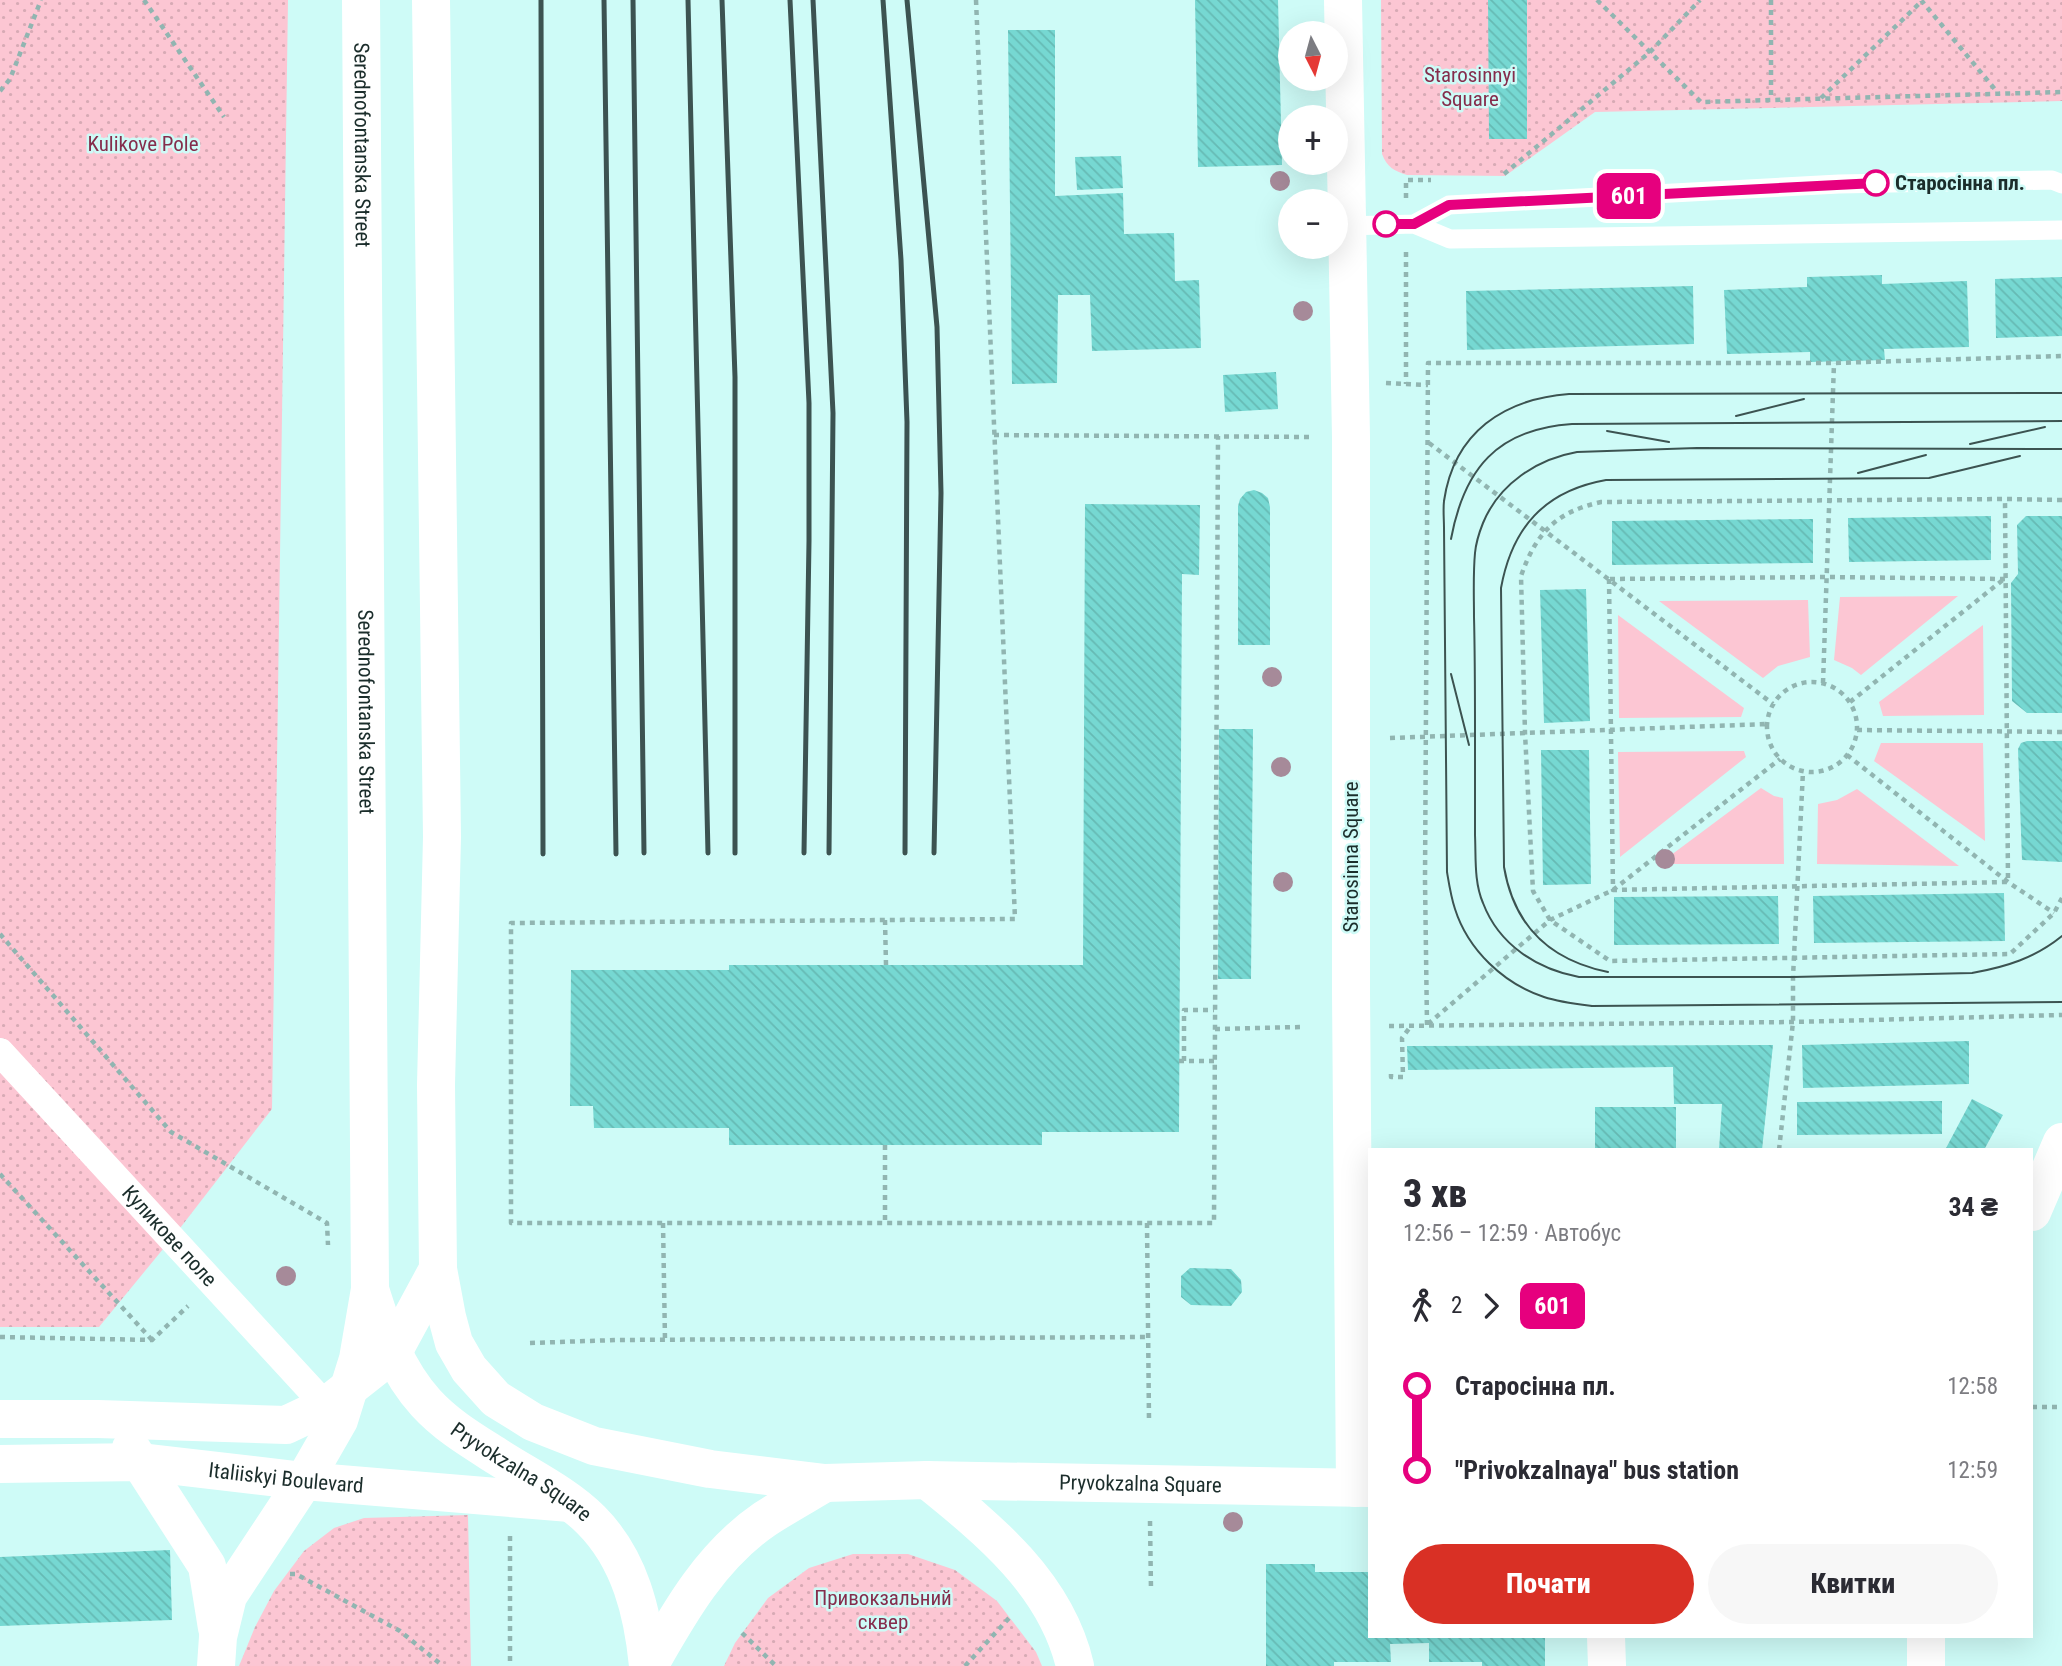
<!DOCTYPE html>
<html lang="uk">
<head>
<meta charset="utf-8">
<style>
	body { margin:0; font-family:"Roboto Condensed",sans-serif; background:#f7f7f7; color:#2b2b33; height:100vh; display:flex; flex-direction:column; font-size:26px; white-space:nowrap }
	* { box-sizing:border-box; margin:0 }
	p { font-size:23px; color:#7c7c81 }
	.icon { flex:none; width:38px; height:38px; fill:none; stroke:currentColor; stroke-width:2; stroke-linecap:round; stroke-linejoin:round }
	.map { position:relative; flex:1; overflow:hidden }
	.sheet { position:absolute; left:1368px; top:1148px; width:665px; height:490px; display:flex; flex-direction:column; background:#fff; border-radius:0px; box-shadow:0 7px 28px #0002 }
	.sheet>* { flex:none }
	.badge { padding:0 14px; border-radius:10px; font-size:24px; line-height:46px }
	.needle { width:46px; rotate:174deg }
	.tools { position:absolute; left:1278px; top:21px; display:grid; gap:14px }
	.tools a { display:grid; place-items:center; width:70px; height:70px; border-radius:50%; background:#fff; box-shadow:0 7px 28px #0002; font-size:35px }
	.map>.badge { position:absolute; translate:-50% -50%; box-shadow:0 0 0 4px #fff }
	.legs { display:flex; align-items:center; gap:10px; height:77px; padding:0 35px; font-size:23px }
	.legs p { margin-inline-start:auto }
	.head { display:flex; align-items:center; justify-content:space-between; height:119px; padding:0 35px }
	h1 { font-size:38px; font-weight:800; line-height:52px }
	.primary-button { display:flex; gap:14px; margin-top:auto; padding:14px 35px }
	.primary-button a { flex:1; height:80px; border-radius:42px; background:#d93025; color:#fff; font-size:28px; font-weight:800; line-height:80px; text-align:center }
	.primary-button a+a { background:#f7f7f7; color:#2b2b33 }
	ul { padding:0 35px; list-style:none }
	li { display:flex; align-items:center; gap:24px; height:84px; font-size:26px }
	li i { display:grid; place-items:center; width:10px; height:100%; margin:0 9px; background:currentColor }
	li i::after { content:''; width:18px; height:18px; margin:-9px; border:5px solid; border-radius:50%; background:#fff }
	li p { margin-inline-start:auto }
	li:first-child i { background:linear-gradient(#0000 50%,currentColor 0) }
	li:last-child i { background:linear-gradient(currentColor 50%,#0000 0) }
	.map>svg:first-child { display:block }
	.grass { fill:#fcc6d3 }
	.park { fill:url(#park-dots) }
	.building { fill:url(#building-back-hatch) }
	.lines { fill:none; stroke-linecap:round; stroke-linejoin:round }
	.path { stroke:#91b5b1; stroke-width:4.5; stroke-dasharray:5 5; stroke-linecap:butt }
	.service { stroke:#fff; stroke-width:19 }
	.pedestrian { stroke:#fff; stroke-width:28 }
	.secondary { stroke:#fff; stroke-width:38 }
	.primary { stroke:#fff; stroke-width:38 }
	.tram { stroke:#3c5351; stroke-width:2 }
	.rail { stroke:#3c5351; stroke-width:5 }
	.tree { fill:#a68a99 }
	.line-1-casing { stroke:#fff; stroke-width:16 }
	.line-1 { stroke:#e6007e; stroke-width:10 }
	.stop-1-dot { fill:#fff; stroke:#e6007e; stroke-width:3.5 }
	.labels { text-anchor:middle; stroke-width:5; stroke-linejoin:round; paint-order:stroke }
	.park-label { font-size:21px; fill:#852d4c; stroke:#cefbf7 }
	.street-label { font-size:21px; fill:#1b2d2b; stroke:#cefbf7 }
	.stop-label { font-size:21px; font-weight:bold; fill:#1b2d2b; stroke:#cefbf7; text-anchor:start }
</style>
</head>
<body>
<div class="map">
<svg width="2062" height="1666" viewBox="0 0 2062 1666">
	<defs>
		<pattern id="park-dots" width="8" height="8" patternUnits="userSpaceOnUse" patternTransform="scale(1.75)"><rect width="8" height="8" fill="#fcc6d3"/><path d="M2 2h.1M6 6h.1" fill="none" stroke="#d7aab5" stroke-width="1.8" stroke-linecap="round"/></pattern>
		<pattern id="building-back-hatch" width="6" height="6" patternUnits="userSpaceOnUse" patternTransform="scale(1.75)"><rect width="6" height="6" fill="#76d8d2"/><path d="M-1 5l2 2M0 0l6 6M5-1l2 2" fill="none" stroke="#66bab4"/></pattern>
	</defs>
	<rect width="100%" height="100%" fill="#cefbf7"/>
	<path class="grass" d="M1958,596l-97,79 -9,-7 -18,-8 6,-63z
		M1808,600l2,57 -32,9 -15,12 -104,-77z
		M1618,615l126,93 -3,9 -122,1z
		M1983,625l1,90 -101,1 -4,-14z
		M1881,743h102l2,98 -111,-80z
		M1744,751l2,6 -126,100 -2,-105z
		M1761,788l13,8 9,2 1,66h-125z
		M1857,789l102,77 -142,-2 1,-60 19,-4z"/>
	<path class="park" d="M0,0h288l-16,1109 -95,123 -78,95h-99z
		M1381,0h681v101l-467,11 -90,64 -98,-1c-13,-4 -20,-8 -25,-21z
		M468,1515l3,151h-232l16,-39 19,-36 30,-40 30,-23 30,-10z
		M853,1554h55l47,16 42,31 39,51 6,14h-318l11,-23 33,-45 41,-30z"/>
	<path class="building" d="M1195,0h83l4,165 -84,2z
		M1488,0h39v139h-38z
		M1008,30h47v166l68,-3 1,41 50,-1 1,48 24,-1 2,68 -109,3 -2,-56h-32l-1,88 -45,1z
		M1121,156l2,32 -46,2 -2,-33z
		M1882,275v9l85,-3 2,66 -85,2 1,11 -36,1 -39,1v-10l-83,2 -3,-64 83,-3v-10z
		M2062,277v59l-66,2 -1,-59z
		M1693,286l1,58 -227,6 -1,-59z
		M1276,372l2,37 -53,3 -2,-37z
		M1254,490l8,3 6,5 2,9v138h-32v-139l2,-7 6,-7z
		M1085,504l115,1 -1,70 -17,-1 -3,558h-137v13h-313v-17h-135l-1,-22h-23l1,-136h158v-5h354z
		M1991,516v44l-142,2 -1,-44z
		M2026,516h36v197h-35l-15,-12 -1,-118 7,-9 -1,-49z
		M1813,519v44l-201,2v-44z
		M1586,589l4,132 -46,2 -4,-133z
		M1219,729h34l-2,250h-33z
		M2027,741h35v121l-40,-2 -4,-111 3,-6z
		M1541,750h48l2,134 -48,1z
		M2004,893l1,48 -191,2 -1,-47z
		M1778,896l1,48 -165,1v-48z
		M1969,1041v43l-166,4 -1,-43z
		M1773,1045l-11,105h-43l3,-46h-48l-1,-37 -265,3 -1,-24z
		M1972,1099l31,16 -19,35h-39z
		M1942,1101v33l-145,1v-33z
		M1595,1107h81v43h-81z
		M1190,1268l41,1 10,11 1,12 -11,14 -40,-1 -10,-8v-21z
		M170,1550l2,70 -172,6v-69z
		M1266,1564h49v8h55v64h175v30h-63v-4h-53v-19l-39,1 1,18h-57v4h-68z"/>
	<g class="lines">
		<path class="path" d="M144,0l80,117
			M976,0l39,919 -504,4v300h703l4,-787
			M1597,0l104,102 361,-10
			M1771,0v100
			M1921,0l77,93
			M0,91l10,-12 31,-79
			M1821,98l102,-98
			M1504,174l146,-122 50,-52
			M1406,198v-18h25
			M1406,252v132
			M1386,383l42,2
			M994,435l318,2
			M1429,443l344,261
			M2062,500l-57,-1 -404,3c-45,10 -65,31 -80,74l4,157 8,158 17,29 60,41 400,-7 44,-41 8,-15
			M1609,579l4,311 395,-8 -3,-383
			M1610,579l216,-2 179,2
			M1767 727a45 45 0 1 1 90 0a45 45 0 1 1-90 0Z
			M1823,683l11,-320
			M1850,702l154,-123
			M1857,730l205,2
			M1390,738l377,-14
			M1847,755l161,127 46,31
			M885,920l1,45
			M0,934l171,198 156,91 1,22
			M1428,1024l122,-104 63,-30 167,-131
			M1427,1025l-2,-145 3,-517h406l228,-7
			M1389,1026l404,-4 269,-7
			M1215,1029l86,-2
			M1179,1061h35
			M1184,1061v-51h30
			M1391,1074v3h12l-1,-39 9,-12
			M885,1145v78
			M1779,1150l14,-128v-45l10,-206
			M0,1174l152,166
			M663,1223l2,117
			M1147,1223l2,198
			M0,1337l152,3 36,-34
			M530,1343l86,-3 532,-3
			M2032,1407h30
			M1150,1521l1,69
			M510,1536v130
			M290,1574h6l104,57 43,35
			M742,1633l34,33
			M965,1666l45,-49"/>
		<path class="service" d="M1414,224l35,-19 390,-21 213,-4 10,4
			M1347,226l67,-2 36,15 612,-9"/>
		<path class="pedestrian" id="s1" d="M0,1052l337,366"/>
		<g class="secondary">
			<path d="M1343,0l8,437v555l4,496"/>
			<path d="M0,1419h98l188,6 40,-19 66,-52 46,-85"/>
			<path d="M131,1448l76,118 10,62"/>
			<path id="s2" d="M0,1464l141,-2 163,19 266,22"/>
			<path d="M1606,1636l1,30"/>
			<path d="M216,1666l2,-29 10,-41 76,-115 35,-61 19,-61 12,-70"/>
			<path d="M1926,1666v-30"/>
		</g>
		<g class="primary">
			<path id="s3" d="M361,0l9,1289c13,42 26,81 56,114 21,23 47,38 72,54 31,20 67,37 93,63 39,39 52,93 57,146"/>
			<path id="s4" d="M431,0l11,837 -6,248 2,184 9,48 7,26 15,26 27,30 37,23 61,24 116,23 115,14 102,-3 443,8"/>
			<path d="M2032,1212l30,-70"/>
			<path d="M927,1480c62,50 129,104 148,186"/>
			<path d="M649,1666c31,-55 63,-111 116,-147 20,-13 40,-24 60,-36"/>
		</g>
		<path class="tram" d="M2062,393l-493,1c-65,5 -115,38 -125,107 -1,9 0,18 0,27l3,344c2,12 4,25 8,37 13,41 49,75 89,88 15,5 32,7 48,9l470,-4
			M1736,416l68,-17
			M1607,431l62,11
			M1970,444l75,-17
			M2062,449l-365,-1 -120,4c-40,7 -78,32 -94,71 -4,10 -7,19 -8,30 -2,21 -1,43 -1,64 1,39 1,78 1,117 0,34 0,67 0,101 1,23 -1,47 8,68 16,42 54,66 96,74h214l179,-4c34,-6 63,-15 90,-37
			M1858,473l68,-18
			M1451,539c13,-70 46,-110 121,-115l490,-3
			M1451,674l18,71
			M1608,972c-59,-12 -94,-46 -104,-105l-3,-279c11,-60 43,-97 105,-108l323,-2 91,-22"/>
		<path class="rail" d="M541,0l2,854
			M604,0l12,854
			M633,0l11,853
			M688,0l20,853
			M722,0l13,377v476
			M790,0l19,403v138l-5,312
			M813,0l20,413 -4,440
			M883,0l18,260 6,162 -2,431
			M907,0l30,327 4,166 -7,360"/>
	</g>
	<g class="tree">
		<circle cx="1280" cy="181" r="10"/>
		<circle cx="1303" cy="311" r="10"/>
		<circle cx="1272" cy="677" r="10"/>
		<circle cx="1281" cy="767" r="10"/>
		<circle cx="1665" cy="859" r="10"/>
		<circle cx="1283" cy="882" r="10"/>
		<circle cx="286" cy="1276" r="10"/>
		<circle cx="1233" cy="1522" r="10"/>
	</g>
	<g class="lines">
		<defs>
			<path id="line-1" d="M1386,224h28l35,-19 427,-22"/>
		</defs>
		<use href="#line-1" class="line-1-casing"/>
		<use href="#line-1" class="line-1"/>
	</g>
	<g class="stop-1-dot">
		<circle cx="1876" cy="183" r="12"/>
		<circle cx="1386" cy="224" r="12"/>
	</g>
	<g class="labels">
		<g class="park-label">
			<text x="1470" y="82">Starosinnyi<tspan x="1470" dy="24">Square</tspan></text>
			<text x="143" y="151">Kulikove Pole</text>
			<text x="883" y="1605">Привокзальний<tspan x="883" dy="24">сквер</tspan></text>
		</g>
		<g class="street-label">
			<text dy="7" stroke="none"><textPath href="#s3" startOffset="145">Serednofontanska Street</textPath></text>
			<text dy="7" stroke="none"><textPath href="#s3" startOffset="712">Serednofontanska Street</textPath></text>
			<text transform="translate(1351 857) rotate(-90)" y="7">Starosinna Square</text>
			<text dy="7" stroke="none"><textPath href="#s1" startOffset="250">Куликове поле</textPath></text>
			<text dy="7" stroke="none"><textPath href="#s3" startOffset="1535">Pryvokzalna Square</textPath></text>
			<text dy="7" stroke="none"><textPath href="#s2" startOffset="287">Italiiskyi Boulevard</textPath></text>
			<text dy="7" stroke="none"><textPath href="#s4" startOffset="2074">Pryvokzalna Square</textPath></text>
		</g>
		<g class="stop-label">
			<text x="1895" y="190">Старосінна пл.</text>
		</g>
	</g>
</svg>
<div class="tools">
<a><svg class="needle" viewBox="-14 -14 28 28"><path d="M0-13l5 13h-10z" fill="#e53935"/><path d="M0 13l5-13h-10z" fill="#7c7c81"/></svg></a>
<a>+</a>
<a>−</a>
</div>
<b class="badge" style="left:1629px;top:196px;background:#e6007e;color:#fff">601</b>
<section class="sheet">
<div class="head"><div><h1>3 хв</h1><p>12:56 – 12:59 · Автобус</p></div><b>34 ₴</b></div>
<div class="legs"><svg class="icon" aria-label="walk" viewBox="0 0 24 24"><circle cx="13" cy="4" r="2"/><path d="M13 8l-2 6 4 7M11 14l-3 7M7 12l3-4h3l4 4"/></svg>2<svg class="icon" aria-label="forward" viewBox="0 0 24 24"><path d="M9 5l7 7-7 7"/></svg><b class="badge" style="background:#e6007e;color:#fff">601</b></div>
<ul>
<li><i style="color:#e6007e"></i><b>Старосінна пл.</b><p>12:58</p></li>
<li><i style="color:#e6007e"></i><b>&quot;Privokzalnaya&quot; bus station</b><p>12:59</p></li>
</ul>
<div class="primary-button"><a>Почати</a><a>Квитки</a></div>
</section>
</div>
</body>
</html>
